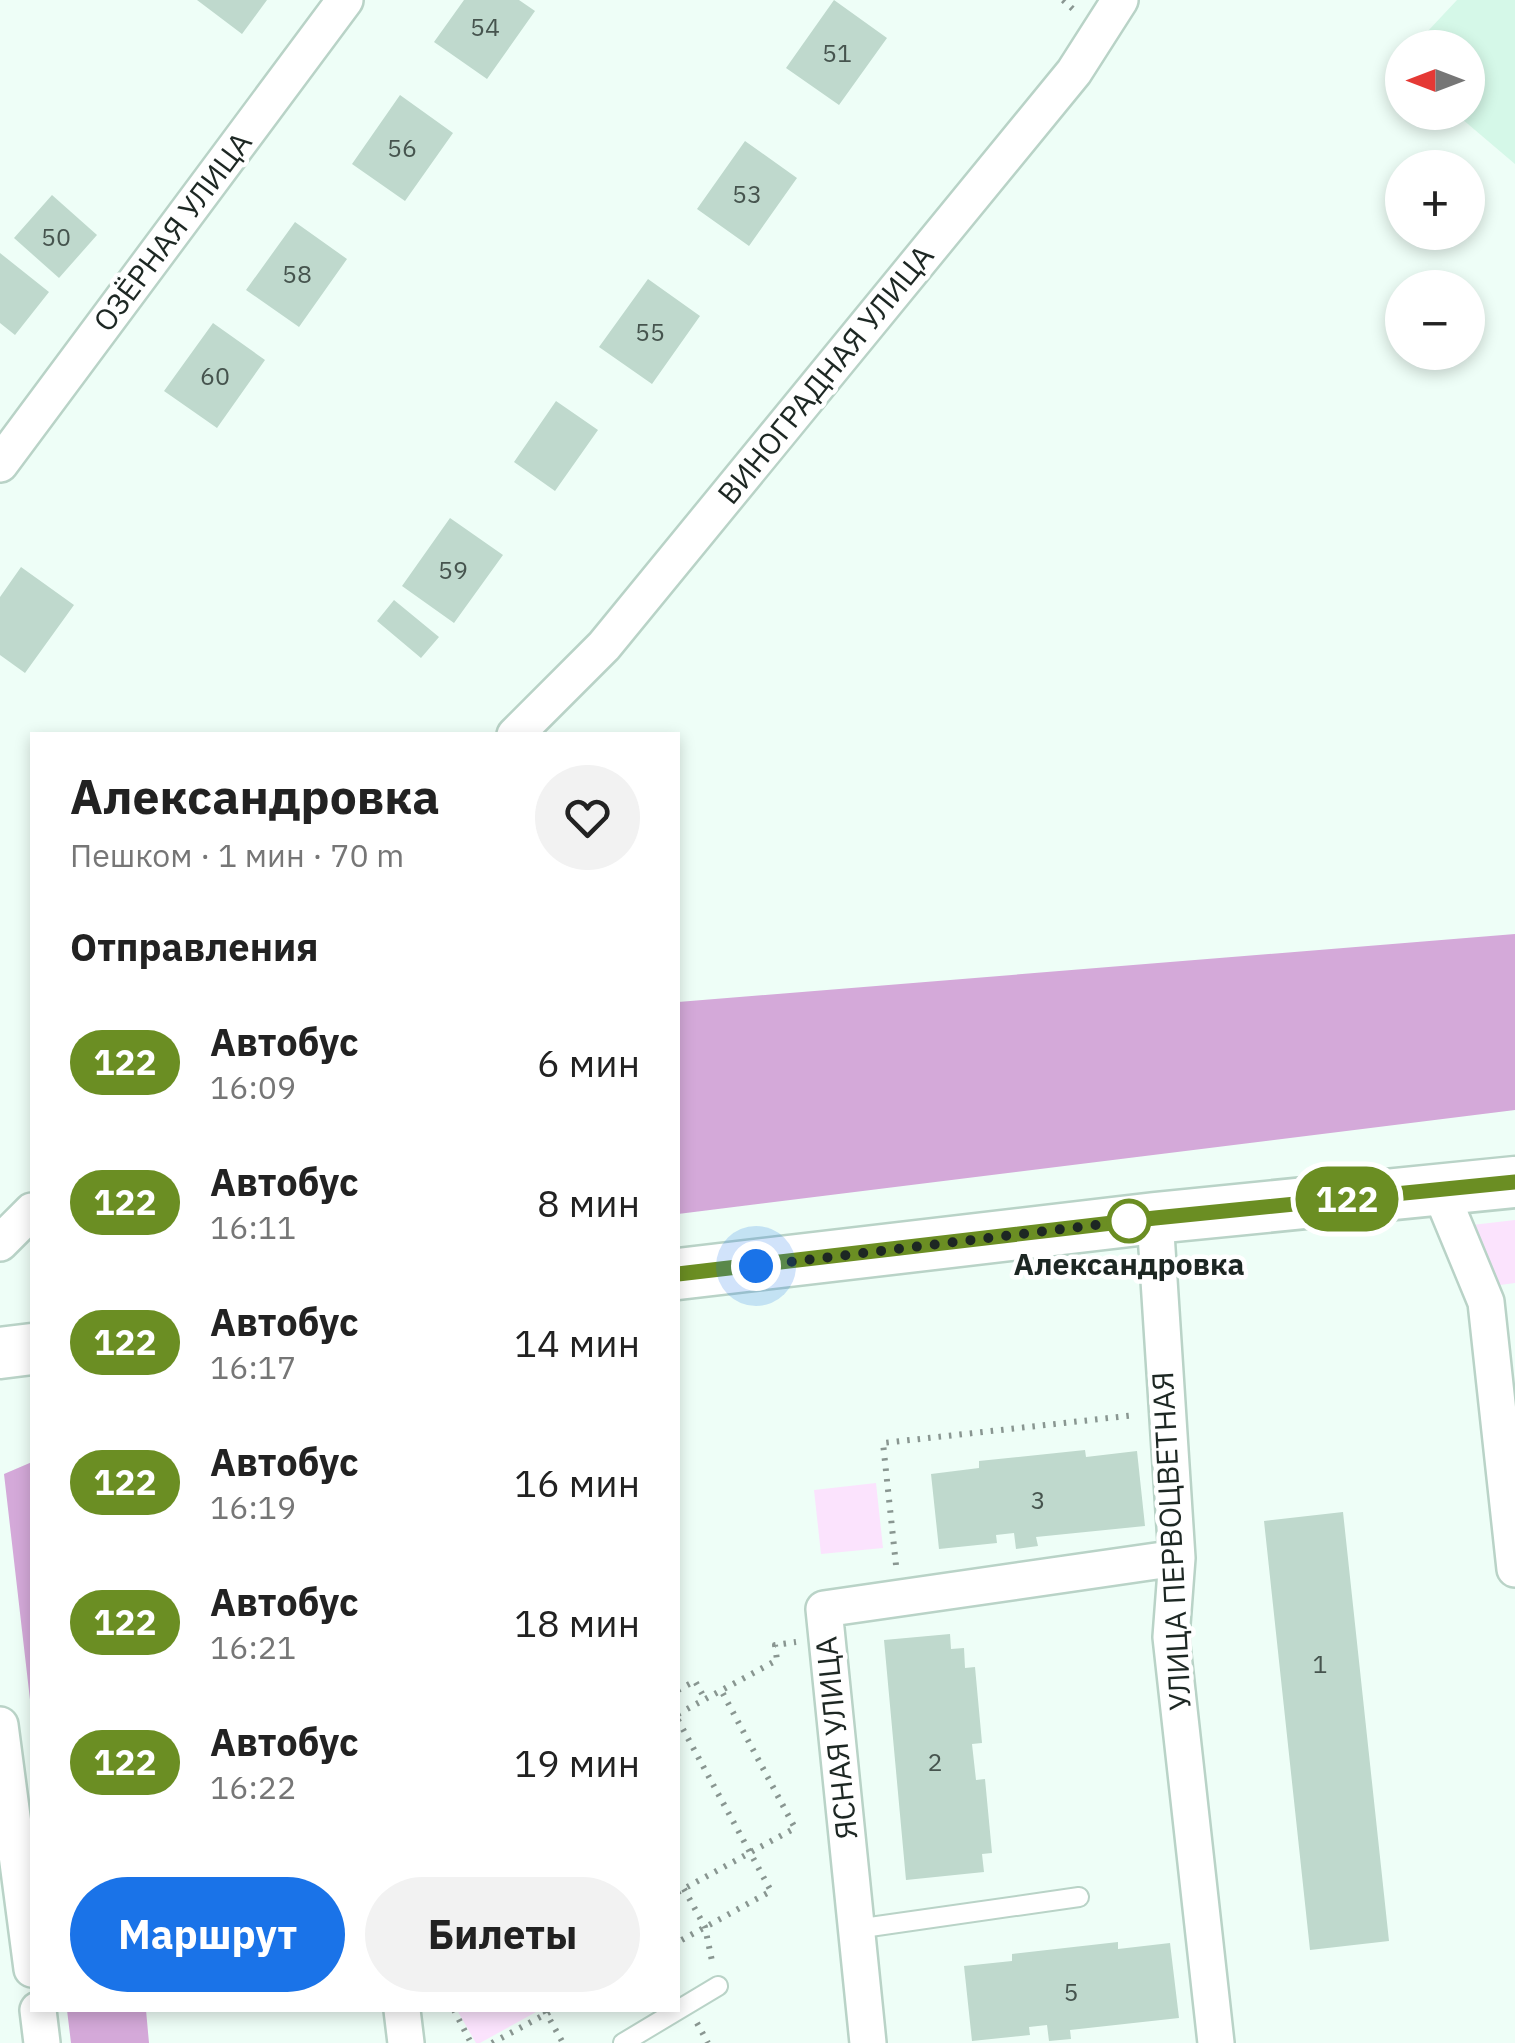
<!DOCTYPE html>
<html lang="ru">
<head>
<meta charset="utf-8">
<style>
	body { margin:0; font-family:"IBM Plex Sans",sans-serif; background:#f2f2f2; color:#222; height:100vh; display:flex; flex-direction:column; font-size:38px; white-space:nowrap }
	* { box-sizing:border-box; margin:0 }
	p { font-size:32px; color:#767676 }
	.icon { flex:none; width:55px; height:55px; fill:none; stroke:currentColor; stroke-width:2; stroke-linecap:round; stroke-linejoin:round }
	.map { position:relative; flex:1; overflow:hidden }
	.side { position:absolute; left:30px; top:732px; width:650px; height:1280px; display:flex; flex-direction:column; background:#fff; border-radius:0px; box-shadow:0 5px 15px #0003 }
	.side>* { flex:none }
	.badge { padding:0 20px; border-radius:32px; font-size:35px; line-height:65px }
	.needle { width:65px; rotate:270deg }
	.tools { position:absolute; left:1385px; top:30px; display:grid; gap:20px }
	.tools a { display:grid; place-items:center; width:100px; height:100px; border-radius:50%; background:#fff; box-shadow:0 5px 15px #0003; font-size:50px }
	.you { position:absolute; width:50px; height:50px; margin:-25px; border:8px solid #fff; border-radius:50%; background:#1a73e8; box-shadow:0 0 0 15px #1a73e833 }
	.map>.badge { position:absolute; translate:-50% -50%; box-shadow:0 0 0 5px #fff }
	h2 { padding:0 40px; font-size:38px; line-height:90px }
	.round { display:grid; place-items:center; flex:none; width:105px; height:105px; border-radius:52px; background:#f2f2f2 }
	.head { display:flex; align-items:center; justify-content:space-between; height:170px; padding:0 40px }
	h1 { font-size:48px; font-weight:700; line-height:75px }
	.button { display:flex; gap:20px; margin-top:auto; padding:20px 40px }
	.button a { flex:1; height:115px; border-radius:60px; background:#1a73e8; color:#fff; font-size:40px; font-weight:700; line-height:115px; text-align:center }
	.button a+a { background:#f2f2f2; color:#222 }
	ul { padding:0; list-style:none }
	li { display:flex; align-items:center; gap:30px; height:140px; padding:0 40px }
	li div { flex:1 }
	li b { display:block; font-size:38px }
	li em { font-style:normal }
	li .badge { min-width:110px; font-weight:700; text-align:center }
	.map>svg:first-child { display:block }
	.built { fill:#d5f8e8 }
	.green { fill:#fbe3fd }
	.forest { fill:#d4a9d9 }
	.building { fill:#bfd9cd }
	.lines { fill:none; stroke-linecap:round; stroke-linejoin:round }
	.service-casing { stroke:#b9d3c7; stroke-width:22 }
	.minor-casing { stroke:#b9d3c7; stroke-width:40 }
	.secondary-casing { stroke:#b9d3c7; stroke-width:55 }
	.path { stroke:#899691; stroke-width:6; stroke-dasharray:2.5 8; stroke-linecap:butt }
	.service { stroke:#fff; stroke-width:18 }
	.minor { stroke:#fff; stroke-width:35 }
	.secondary { stroke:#fff; stroke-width:50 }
	.line-casing { stroke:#fff; stroke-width:22 }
	.line { stroke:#6b8e23; stroke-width:15 }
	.walk { stroke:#1d2723; stroke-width:10; stroke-dasharray:0 18 }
	.stop-dot { fill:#fff; stroke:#6b8e23; stroke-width:5 }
	.labels { text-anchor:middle; stroke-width:9; stroke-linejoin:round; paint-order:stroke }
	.number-label { font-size:25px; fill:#46544e }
	.street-label { font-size:30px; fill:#1d2723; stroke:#fff }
	.stop-label { font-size:30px; font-weight:bold; fill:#1d2723; stroke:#fff }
</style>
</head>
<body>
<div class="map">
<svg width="1515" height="2043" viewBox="0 0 1515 2043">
	<rect width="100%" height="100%" fill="#eefef7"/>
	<path class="built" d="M1457,0h58v164l-60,-51 13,-1v-64l-55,-1z"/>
	<path class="green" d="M1515,1220v63l-15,2 -28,-60z
		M876,1483l7,65 -62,6 -7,-64z
		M457,2010h78l1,2 -56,31h-4z"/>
	<path class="forest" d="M1515,934v176l-837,104v-212z
		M32,1462v255l-28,-243z
		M67,2010h79l3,33h-78z"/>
	<path class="building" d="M197,0h70l-25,34z
		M464,0h55l16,11 -48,68 -53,-37z
		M834,0l53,38 -48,67 -53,-37z
		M400,95l53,38 -48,68 -53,-37z
		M745,141l52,37 -48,68 -52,-37z
		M52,195l45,40 -38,43 -45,-40z
		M295,222l52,37 -48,68 -53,-37z
		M0,253l49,39 -34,43 -15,-12z
		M648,279l52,37 -48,68 -53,-37z
		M213,323l52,37 -48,68 -53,-37z
		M556,401l42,29 -43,61 -41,-29z
		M450,518l53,37 -49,68 -52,-37z
		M21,567l53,38 -49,68 -25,-18v-58z
		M394,600l45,37 -18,21 -44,-37z
		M1085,1450l1,7 51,-6 8,75 -109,11 2,9 -22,3 -2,-16 -18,2 1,8 -58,6 -8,-75 48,-6v-7z
		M1343,1512l46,429 -79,9 -46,-429z
		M950,1634l1,15 13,-1 1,20 10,-1 7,76 -10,1 4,36 9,-1 7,74 -10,1 2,18 -78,8 -22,-240z
		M1118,1942v7l52,-6 9,75 -109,12 1,9 -22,2 -2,-16 -18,2 1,8 -58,6 -8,-75 48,-5v-7z"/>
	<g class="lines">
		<defs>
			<path id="service" d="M856,1929l223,-32
				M623,2043l95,-57"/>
			<path id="minor" d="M0,464l345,-464
				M515,735l89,-89 470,-574 46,-72
				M1440,1191l46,111 29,267
				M1155,1218l22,340 -6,79 45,406
				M0,1243l32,-32
				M0,1725l32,244
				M38,2010l4,33
				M402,2010l4,33
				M868,2043l-44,-434 353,-51"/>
			<path id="secondary" d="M678,1274l477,-56 360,-36
				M0,1353l32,-4"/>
		</defs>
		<use href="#service" class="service-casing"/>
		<use href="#minor" class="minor-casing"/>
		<use href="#secondary" class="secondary-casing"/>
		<path class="path" d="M1063,0l12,11
			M896,1565l-13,-122 253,-28
			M678,1690l17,-9 10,18
			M678,1714l99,-54 -2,-15 21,-3
			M678,1720l93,171 -93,51
			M684,1889l21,38 8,39
			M678,1892l117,-64 -74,-138
			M454,2010l17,33
			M545,2011l18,32
			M697,2023l11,20
			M492,2043l61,-33"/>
		<use href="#service" class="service"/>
		<use href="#minor" class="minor"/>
		<use href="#secondary" class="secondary"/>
	</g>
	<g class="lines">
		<defs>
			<path id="line" d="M678,1274l477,-56 360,-36"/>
		</defs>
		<use href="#line" class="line-casing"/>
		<use href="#line" class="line"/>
		<path class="walk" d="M756,1266l373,-45"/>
	</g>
	<circle class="stop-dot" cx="1129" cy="1221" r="20"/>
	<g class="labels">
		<g class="number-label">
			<text x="485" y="36">54</text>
			<text x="837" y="62">51</text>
			<text x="402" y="157">56</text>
			<text x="747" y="203">53</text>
			<text x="56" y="246">50</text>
			<text x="297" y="283">58</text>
			<text x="650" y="341">55</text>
			<text x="215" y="385">60</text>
			<text x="453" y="579">59</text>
			<text x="1038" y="1509">3</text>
			<text x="1320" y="1673">1</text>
			<text x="935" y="1771">2</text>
			<text x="1071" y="2001">5</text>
		</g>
		<g class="street-label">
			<text transform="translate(173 232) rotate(-53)" y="10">ОЗЁРНАЯ УЛИЦА</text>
			<text transform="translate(826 375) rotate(-51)" y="10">ВИНОГРАДНАЯ УЛИЦА</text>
			<text transform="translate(1172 1541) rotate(-93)" y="10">УЛИЦА ПЕРВОЦВЕТНАЯ</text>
			<text transform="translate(837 1738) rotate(-96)" y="10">ЯСНАЯ УЛИЦА</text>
		</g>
		<g class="stop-label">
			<text x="1129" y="1275">Александровка</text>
		</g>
	</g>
</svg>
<div class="tools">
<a><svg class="needle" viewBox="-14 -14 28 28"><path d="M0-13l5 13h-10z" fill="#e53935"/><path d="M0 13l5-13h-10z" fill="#767676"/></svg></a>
<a>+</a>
<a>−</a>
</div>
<div class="you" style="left:756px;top:1266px"></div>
<b class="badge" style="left:1347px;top:1199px;background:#6b8e23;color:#fff">122</b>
<section class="side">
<div class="head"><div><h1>Александровка</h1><p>Пешком · 1 мин · 70 m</p></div><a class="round"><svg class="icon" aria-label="heart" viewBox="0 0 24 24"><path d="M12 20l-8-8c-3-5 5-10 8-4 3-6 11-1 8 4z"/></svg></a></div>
<h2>Отправления</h2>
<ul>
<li><span class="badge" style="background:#6b8e23;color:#fff">122</span><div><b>Автобус</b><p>16:09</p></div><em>6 мин</em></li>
<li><span class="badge" style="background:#6b8e23;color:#fff">122</span><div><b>Автобус</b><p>16:11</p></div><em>8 мин</em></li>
<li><span class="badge" style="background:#6b8e23;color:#fff">122</span><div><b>Автобус</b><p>16:17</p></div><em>14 мин</em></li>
<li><span class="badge" style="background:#6b8e23;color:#fff">122</span><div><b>Автобус</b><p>16:19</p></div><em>16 мин</em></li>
<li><span class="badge" style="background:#6b8e23;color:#fff">122</span><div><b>Автобус</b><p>16:21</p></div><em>18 мин</em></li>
<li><span class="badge" style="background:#6b8e23;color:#fff">122</span><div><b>Автобус</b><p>16:22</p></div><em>19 мин</em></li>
</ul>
<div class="button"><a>Маршрут</a><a>Билеты</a></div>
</section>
</div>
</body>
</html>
